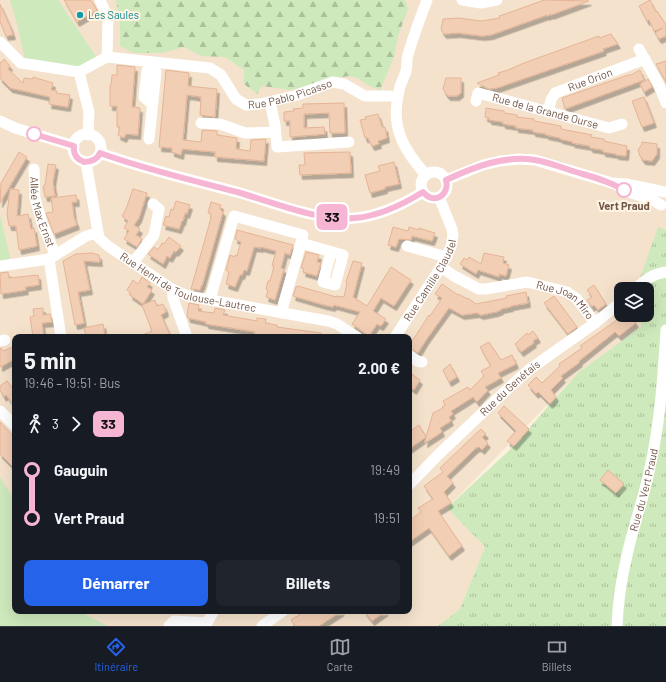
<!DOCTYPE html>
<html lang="fr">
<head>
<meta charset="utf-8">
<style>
	body { margin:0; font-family:Barlow,sans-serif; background:#20242c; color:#f1f3f6; height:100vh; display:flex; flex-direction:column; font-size:15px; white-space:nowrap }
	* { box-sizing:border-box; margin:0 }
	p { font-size:13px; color:#9ea1a6 }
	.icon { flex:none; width:22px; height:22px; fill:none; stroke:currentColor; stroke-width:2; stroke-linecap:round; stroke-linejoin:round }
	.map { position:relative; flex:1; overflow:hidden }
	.panel { position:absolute; left:12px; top:334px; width:400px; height:280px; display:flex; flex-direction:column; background:#171b24; border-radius:8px; box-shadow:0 4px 16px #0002 }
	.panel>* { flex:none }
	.badge { padding:0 8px; border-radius:6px; font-size:14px; line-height:26px }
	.controls { position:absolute; left:614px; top:282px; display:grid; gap:8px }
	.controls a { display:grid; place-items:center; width:40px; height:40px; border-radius:8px; background:#171b24; box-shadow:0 4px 16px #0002; font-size:20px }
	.map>.badge { position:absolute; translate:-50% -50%; box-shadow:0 0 0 2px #fff }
	.legs { display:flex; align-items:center; gap:6px; height:44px; padding:0 12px; font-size:13px }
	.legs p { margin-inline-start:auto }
	.summary { display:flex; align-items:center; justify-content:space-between; height:68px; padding:0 12px }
	h1 { font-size:22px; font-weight:700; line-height:30px }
	.primary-button { display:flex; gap:8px; margin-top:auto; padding:8px 12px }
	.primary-button a { flex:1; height:46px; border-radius:8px; background:#2563eb; color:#fff; font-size:16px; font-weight:700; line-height:46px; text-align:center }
	.primary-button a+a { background:#20242c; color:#f1f3f6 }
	ul { padding:0 12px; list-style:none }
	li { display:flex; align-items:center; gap:14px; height:48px; font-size:15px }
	li i { display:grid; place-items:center; width:6px; height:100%; margin:0 5px; background:currentColor }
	li i::after { content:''; width:10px; height:10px; margin:-5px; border:3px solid; border-radius:50%; background:#171b24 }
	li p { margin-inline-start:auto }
	li:first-child i { background:linear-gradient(#0000 50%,currentColor 0) }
	li:last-child i { background:linear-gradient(currentColor 50%,#0000 0) }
	.menu { display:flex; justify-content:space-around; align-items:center; height:56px; border-top:1px solid #363941; background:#171b24; font-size:11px; color:#9ea1a6 }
	.menu a { display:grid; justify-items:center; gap:2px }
	.menu .active { color:#2563eb }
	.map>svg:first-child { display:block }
	.residential { fill:#f4e2cc; fill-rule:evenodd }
	.grass { fill:url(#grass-tufts) }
	.forest { fill:url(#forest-firs) }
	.green { fill:#cee9bc }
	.building { fill:#f2ceb5; stroke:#e5b495; filter:url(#shadow) }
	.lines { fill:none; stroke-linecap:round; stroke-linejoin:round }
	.minor { stroke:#fff; stroke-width:11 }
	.line-1-casing { stroke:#fff; stroke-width:9 }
	.line-1 { stroke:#f5b5d3; stroke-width:6 }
	.culture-dot { fill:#0f9aa8; stroke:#fff5e4; stroke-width:1.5 }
	.stop-1-dot { fill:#fff; stroke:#f5b5d3; stroke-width:2 }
	.labels { text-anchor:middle; stroke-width:4; stroke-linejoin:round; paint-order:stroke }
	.culture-label { font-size:11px; fill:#0d838f; stroke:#fff5e4; text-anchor:start }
	.street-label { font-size:11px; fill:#725646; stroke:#fff5e4 }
	.stop-label { font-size:11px; font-weight:bold; fill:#725646; stroke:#fff5e4 }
</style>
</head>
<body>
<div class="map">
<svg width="666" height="626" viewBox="0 0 666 626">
	<defs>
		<pattern id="grass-tufts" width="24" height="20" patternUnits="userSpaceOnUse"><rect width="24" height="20" fill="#cee9bc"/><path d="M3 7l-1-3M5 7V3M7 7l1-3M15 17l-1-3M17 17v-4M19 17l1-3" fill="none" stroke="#acc09b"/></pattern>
		<pattern id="forest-firs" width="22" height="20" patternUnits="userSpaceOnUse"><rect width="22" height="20" fill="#cee9bc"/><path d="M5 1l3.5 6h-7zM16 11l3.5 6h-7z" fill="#acc09b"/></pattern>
		<filter id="shadow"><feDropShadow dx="2.5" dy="4.5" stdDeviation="0" flood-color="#0004"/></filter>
	</defs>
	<rect width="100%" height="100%" fill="#fcf1dd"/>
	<path class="residential" d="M0,0h666v230l-8,-2 -22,61h-15v26h16l5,11 -63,46 -132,136 38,39 -25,62 -22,17h-438zM15,337h394v274h-394z"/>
	<path class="grass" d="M658,227l8,3v396h-228l22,-17 25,-62 -38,-39 67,-62 36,-42 29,-32 63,-46 -5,-11h10v-26h-11z"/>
	<path class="forest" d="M116,0h289l3,9 -10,27 -4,21 -14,33 -13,-5 -9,-7 -10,-2 -58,14 -28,-4 -5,8 -13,-10v-14l-19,-13 -24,-1 -17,-9 -22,6h-28l-14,-7v-23z"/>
	<path class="green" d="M10,0h48l39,58 -21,10 -51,-9 -8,-35z
		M0,215l10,42 -1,3 -9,1z
		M0,477l15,24v110h63l30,15h-108z"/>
	<path class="building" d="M64,0h27l6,10 -20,12z
		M544,0l45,1 -38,14v-1l-4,2v-1l-56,20 -9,1 -24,-3 -14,1 -3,-4 2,-11 16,-1 22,3 19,-3 -1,-2 9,-3z
		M650,0l6,12 1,-1 9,14v11l-7,3 -4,-6 8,-5 -9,3 -5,-11 -2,1 -8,-15z
		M0,4l10,22 3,9 -7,1 -6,-14z
		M611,34l7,10 -15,5 1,2 -107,37 -8,1 -12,-6 22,-8 -1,-2 10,-3 16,-7 75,-27v2z
		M4,59l6,7 -2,3 15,14 1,-5 9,1v-2l20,6 -2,7 6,1 -1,2 14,2 -2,12 -19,-3 1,-7 -40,-9 -10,-10v-16l1,1z
		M666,61v21l-10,-18z
		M117,65l18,2 -3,40 8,1 -2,27 -12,-1 -2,4 -6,-3 2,-8h-3v-21h-7v-21h1l1,-10h5z
		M166,70l23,3 -1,13 29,3 -2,28 -15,-2 1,-18 -14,-2 -4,45 18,2 1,-12 15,1v4l20,3 -1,11 14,2 1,-11 15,-1 -2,22 -49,-4v-5l-33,-3 -1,6 -9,-3v-4l-13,-1z
		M640,70l4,10 -79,29 -3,-11 66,-23h3z
		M446,78h15v15l-4,3h-9l-2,-2 -3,-5z
		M648,79l4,8 -8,5 -4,-8z
		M644,97l10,26 -12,4 -10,-26z
		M344,103l1,30h-15l-1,-20 -25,1v14l20,-1 1,7 -35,3v-16h-6v-9l10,-1 -1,-2 10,-1v-4z
		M486,108l18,3v2l13,2v2l17,2v2l27,5v3l31,6 -1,2 13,2v2l23,5 -1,10 -10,-1v-1l-13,-2v-2l-13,-2v-2l-18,-3 1,-1 -13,-3v-1l-14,-3v-1l-13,-2v-2l-17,-2v-2l-13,-2v-2l-14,-2v-2l-4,-1z
		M378,114l4,13h3l2,11 -9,3 1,3 -7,2 -4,-8h-3l-5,-18 6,-1 -1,-2z
		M642,142l15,2v10l-5,7 -9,-1 -3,-4 -2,-6 4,-6z
		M19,152l8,5 -27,46 1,-20z
		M350,152l1,21 -51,2 -1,-10h6l-1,-12z
		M394,162l5,22 -14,3v2l-15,4 -5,-18 15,-4 -2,-5z
		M48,164l8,1 -3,17 2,14 -10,1 -2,-11 2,-1z
		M10,189l9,1 -2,26 11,-2 3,15 3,-1 3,18 -18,4 -3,-24h-7l-2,-12z
		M133,189l14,4 -8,25 -5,7 6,4 -4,6 6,4 -5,8 -13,-8 5,-8 -5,-3 4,-7 -6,-5 4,-7z
		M76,195l1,7h-5l2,15 3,8 -23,9 -8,-21 7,-1 -2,-14z
		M176,201l14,4 -3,9 -2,-1 -2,8h-1l-3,8 -16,-4 3,-9 3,1 2,-8 2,1z
		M211,202l10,3 -1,4 3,3 -21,74h-1l-1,4 -9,-1 20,-71v-4l-3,-1z
		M393,227l15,4 1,-4 10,3v-2l16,5 -3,8 -20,-5 -1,4 -12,-1 -3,8 -8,-2z
		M237,230l56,15 -3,10 -5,-2 -4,15 3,1 -9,31 -9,-3 2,-7 -2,-1 2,-8h2l2,-7 2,-8h-2l4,-15 -15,-4v1l-7,-1 -7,24 -3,-1 -2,5h-2l-5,12 -9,-3 3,-12 -3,-2 4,-15 5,2v-2l2,1 4,-14 -6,-3z
		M169,237l12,9 -5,6 -2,-1 -4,7 -3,-2 -4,8 -15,-10 6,-7 4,3 4,-7 2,1z
		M306,252l13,3 -2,7 4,1 -4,13 -14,-4 1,-3 -3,-1z
		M92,253l7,2 1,7 -16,-1 6,29 -12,2 6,31 -9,2 -12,-64 13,-7z
		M484,253l20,4 -1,6 6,2 -3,11 -7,-2v3l-21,-7 -2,4 -16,-10 4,-6 3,2 2,-3 12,7z
		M353,261l9,2 -9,34 14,9 24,-39 20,13 -17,26 -13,-8 -8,13 13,8 -5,7 -4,-2 -8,12 -17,-12 8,-12 -22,-6 -4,-1 -1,2 -9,-2 -31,-9 3,-9 2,-1 38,11v-1l8,1 3,-14 -1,-1z
		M8,272l1,6 29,-3 1,10 -14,2 1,3 -5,1 -20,3 -1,-21z
		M142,277l8,6 -3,4 5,3 -9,14 -13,-9 1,-2 -4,-3 6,-10 5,4z
		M442,284l16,11v-1l10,5v-1l8,6 31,-6 -1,-2 20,-4 2,11 -17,3v1l-10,2v1l-5,2 -15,3 -4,-2 -15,2 -13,-7 -23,32 -8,13 -9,-5 3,-4 -1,-1 18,-28 1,1 12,-18 -7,-4z
		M594,285l12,19 -8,6 -4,-5 -2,2 -5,-7 5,-3 -5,-7z
		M554,296l23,31 -9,7 -24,-31z
		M155,300l2,6 6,-2 2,4 1,4 -5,3 9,20 -5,2h-28l15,-6 -10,-26z
		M189,303l10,2 -1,6 16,2 1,-5 10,2 -2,5 34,6v-3l9,1 -1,4 12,2v2l44,6v4h-54l-13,-2 1,-3 -49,-8v-2l-18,-4 -1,-3z
		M43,308v7l7,-1 2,8 -10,1 2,14h-11l-3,-20 4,-1 -1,-7z
		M624,315h6l6,8 -17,13 -4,-4 -36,29 1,1 -19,14 2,2 -12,12 5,7 -6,7 -12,-12 -2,2 -8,-9 8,-8 6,6 18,-17 -1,-2 23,-16 -2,-2z
		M103,324l2,12 -19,1 -2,-9z
		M533,331l5,7 -5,3 1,2 -13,9 -6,-8 12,-11 1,2z
		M489,342l12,18 11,-5 4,9 -18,9 3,5 -16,9 3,3 -11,12 -4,-5 -22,14 2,3 -4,3 2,4 -11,7 2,4 -17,11 1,-6 -17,12v-17l10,-7 7,12 7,-24 10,-5 -1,-1 3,-2 -2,-4 25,-14 2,3 14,-14 -3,-5 10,-5 -11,-19z
		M15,346v13l-15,8v-19h1l2,3z
		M450,364l7,13 -8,5 -6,-12z
		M409,372l11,8 -6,10 -5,-4z
		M7,381l8,10v16l-9,-12 -2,2 -4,-7v-4z
		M504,406l25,23 -15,17 -7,-5 9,-10 -18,-18z
		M0,422l15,16v31l-15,-15z
		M481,429l5,5 -4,3 6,6 -6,7 -3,-3 -3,1 -29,28 6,7 -9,9 7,11 -13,8 24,35 -13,10 -20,-28 -20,14v-21l12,-9 -3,-4 15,-9 -9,-13 19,-14 -3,-4z
		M608,470l16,14 -8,9 -16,-13z
		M305,611h37l-23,15h-24l-4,-6z
		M364,611h22l-14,10z"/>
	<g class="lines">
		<g class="minor">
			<path d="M462,0l19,3 16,-3"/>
			<path d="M0,42l21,21 58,9 10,40 -1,23"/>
			<path d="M639,49l20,36 7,18"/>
			<path id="s1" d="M107,57l103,11 11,7 15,24 10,6 14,-1 34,-8 39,-14 11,2 21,12h25"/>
			<path d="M152,63l-5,8 -3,26 8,7"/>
			<path d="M79,72l28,-15 1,-39 -8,-18"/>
			<path id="s2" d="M476,101l2,-8 131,35 13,-4"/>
			<path d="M270,102l5,23 2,22 72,-5"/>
			<path id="s3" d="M548,112l3,-12 4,-7 90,-34"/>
			<path d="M0,121l15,7 59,18"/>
			<path d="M201,123l19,1 25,9 30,-1"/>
			<circle cx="87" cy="148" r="14"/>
			<path d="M149,139l7,-67 -4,-9"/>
			<path d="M100,153c44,16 91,27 137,39 35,10 83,30 118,26 25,-2 47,-13 68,-26"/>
			<path id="s4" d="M86,162l13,76 9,8 64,43 16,7 140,25 9,3 20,13"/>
			<path id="s5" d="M34,169l1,29 7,25 13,31"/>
			<circle cx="434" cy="185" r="13"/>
			<path d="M426,175c-23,-26 -36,-48 -27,-84 1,-7 5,-13 7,-20 1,-4 1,-8 1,-12 5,-20 13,-40 20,-59"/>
			<path d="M446,180l37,-15 17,-4 19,-2 16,1 77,23 14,1 39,8"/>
			<path d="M628,192l23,7 10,6"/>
			<path d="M407,246l40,11"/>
			<path d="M49,259l12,78"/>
			<path d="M133,263l21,-28 5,-26 -6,-5"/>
			<path d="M0,266l49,-7 37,-23 11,-3"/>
			<path id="s6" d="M441,267l13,9 25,13h7l41,-7 40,10 10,7 18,24"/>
			<path d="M172,289l1,9 14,39"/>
			<path d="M635,289c10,-9 17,-15 31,-17"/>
			<path d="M210,299l24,-83 69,19 -2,8"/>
			<path d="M282,313l1,-7 18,-63 42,12 -8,30 -12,-3 8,-30"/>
			<path id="s7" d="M395,337l46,-70 10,-20 2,-12 -1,-6 -13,-32"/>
			<path d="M0,341l5,-1"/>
			<path d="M409,355l8,6 5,1"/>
			<path d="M0,411l15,15"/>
			<path id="s8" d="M409,485l29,-30 76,-72 16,-14 65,-46 26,-21"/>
			<path d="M169,626l5,-5 33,2"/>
			<path d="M205,626l9,-15"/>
			<path d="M262,626l21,-15"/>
			<path id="s9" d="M617,626c1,-22 4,-45 9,-66 6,-30 17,-59 23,-88 11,-47 14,-95 17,-142"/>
		</g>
	</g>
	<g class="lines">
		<defs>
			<path id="line-1" d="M34,134l40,12c-1,8 2,13 10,16 7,0 13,-2 16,-9 44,16 91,27 137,39 35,10 83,30 118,26 25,-2 47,-13 68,-26 10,13 27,4 23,-12 28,-13 58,-25 89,-20 13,2 28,8 41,12 17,5 33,9 48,18"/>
		</defs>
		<use href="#line-1" class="line-1-casing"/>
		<use href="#line-1" class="line-1"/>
	</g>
	<circle class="culture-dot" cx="80" cy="15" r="4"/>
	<g class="stop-1-dot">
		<circle cx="34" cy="134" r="7"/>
		<circle cx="624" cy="190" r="7"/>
	</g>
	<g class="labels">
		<g class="culture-label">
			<text x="88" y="19">Les Saules</text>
		</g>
		<g class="street-label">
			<text dy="4" stroke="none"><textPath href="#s3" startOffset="58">Rue Orion</textPath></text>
			<text dy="4" stroke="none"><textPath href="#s1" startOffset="202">Rue Pablo Picasso</textPath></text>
			<text dy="4" stroke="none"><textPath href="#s2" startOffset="78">Rue de la Grande Ourse</textPath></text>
			<text dy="4" stroke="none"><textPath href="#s5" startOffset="44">Allée Max Ernst</textPath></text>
			<text dy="4" stroke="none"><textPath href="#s7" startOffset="67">Rue Camille Claudel</textPath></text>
			<text dy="4" stroke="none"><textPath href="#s4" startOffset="179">Rue Henri de Toulouse-Lautrec</textPath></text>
			<text dy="4" stroke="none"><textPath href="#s6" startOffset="136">Rue Joan Miro</textPath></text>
			<text dy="4" stroke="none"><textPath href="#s8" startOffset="140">Rue du Genétais</textPath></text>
			<text dy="4" stroke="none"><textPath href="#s9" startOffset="139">Rue du Vert Praud</textPath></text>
		</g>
		<g class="stop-label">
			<text x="624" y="210">Vert Praud</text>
		</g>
	</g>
</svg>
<div class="controls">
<a><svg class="icon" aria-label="layers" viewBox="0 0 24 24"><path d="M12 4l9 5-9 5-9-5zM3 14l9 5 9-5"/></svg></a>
</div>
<b class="badge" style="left:332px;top:217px;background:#f5b5d3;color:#111">33</b>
<section class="panel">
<div class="summary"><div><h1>5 min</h1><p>19:46 – 19:51 · Bus</p></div><b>2.00 €</b></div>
<div class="legs"><svg class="icon" aria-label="walk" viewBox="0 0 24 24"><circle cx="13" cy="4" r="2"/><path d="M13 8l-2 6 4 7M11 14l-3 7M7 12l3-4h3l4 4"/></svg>3<svg class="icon" aria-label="forward" viewBox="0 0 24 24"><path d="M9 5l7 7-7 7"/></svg><b class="badge" style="background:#f5b5d3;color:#111">33</b></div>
<ul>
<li><i style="color:#f5b5d3"></i><b>Gauguin</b><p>19:49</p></li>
<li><i style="color:#f5b5d3"></i><b>Vert Praud</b><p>19:51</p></li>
</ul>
<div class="primary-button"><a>Démarrer</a><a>Billets</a></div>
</section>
</div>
<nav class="menu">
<a class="active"><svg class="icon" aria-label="directions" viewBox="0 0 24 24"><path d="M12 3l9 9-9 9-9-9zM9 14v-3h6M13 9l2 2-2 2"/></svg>Itinéraire</a>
<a><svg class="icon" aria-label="map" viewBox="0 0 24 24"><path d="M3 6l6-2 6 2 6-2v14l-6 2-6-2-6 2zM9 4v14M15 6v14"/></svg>Carte</a>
<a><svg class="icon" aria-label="tickets" viewBox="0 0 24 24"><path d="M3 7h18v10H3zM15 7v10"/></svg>Billets</a>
</nav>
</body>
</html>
